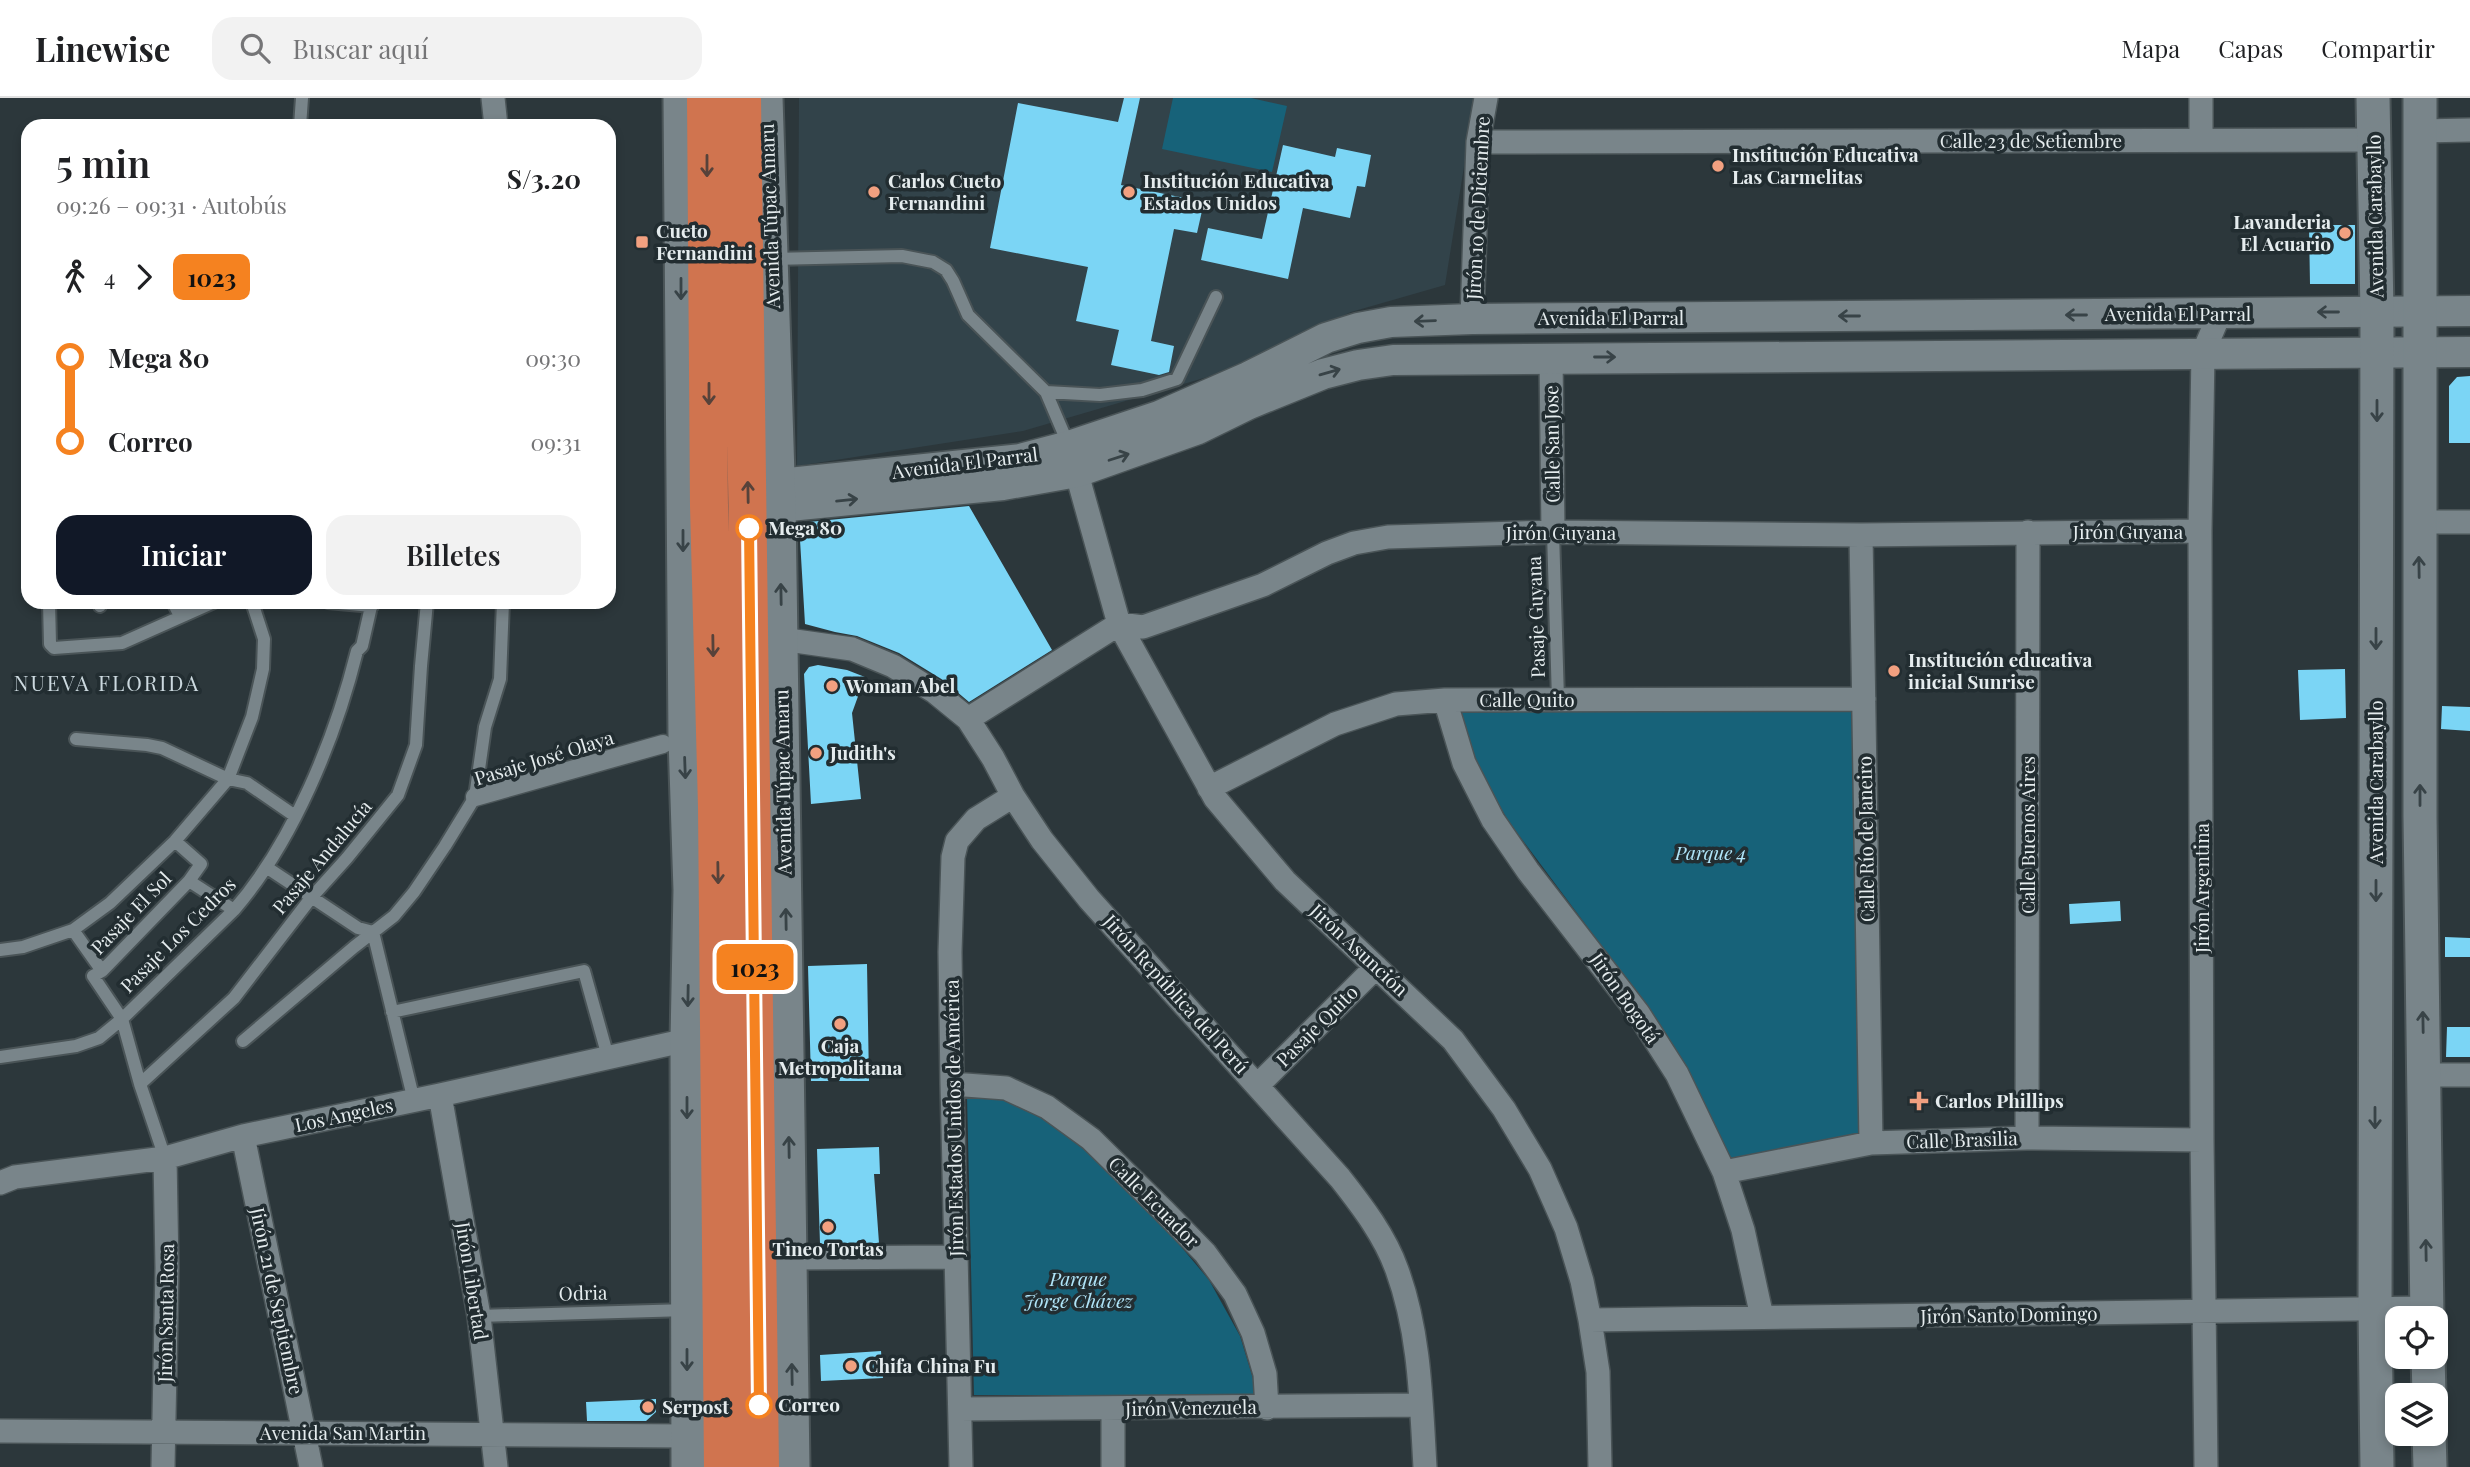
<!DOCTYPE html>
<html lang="es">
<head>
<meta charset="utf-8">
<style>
	body { margin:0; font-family:"Playfair Display",serif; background:#f2f2f2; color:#202124; height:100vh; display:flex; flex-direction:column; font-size:26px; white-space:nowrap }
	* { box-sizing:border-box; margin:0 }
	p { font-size:23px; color:#757577 }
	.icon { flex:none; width:38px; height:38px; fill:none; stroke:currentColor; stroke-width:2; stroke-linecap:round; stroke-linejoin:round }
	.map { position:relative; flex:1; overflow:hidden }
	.panel { position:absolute; left:21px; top:21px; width:595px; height:490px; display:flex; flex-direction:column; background:#fff; border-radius:21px; box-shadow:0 4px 10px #0003 }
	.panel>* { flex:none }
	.badge { padding:0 14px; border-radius:10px; font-size:24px; line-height:46px }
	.buttons { position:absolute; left:2385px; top:1208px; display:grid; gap:14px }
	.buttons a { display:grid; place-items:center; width:63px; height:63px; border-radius:14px; background:#fff; box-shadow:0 4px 10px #0003; font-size:35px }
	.map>.badge { position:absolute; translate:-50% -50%; box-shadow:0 0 0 4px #fff }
	.legs { display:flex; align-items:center; gap:10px; height:77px; padding:0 35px; font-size:23px }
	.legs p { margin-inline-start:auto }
	.head { display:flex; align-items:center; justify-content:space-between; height:119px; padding:0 35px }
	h1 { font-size:38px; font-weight:600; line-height:52px }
	.primary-button { display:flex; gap:14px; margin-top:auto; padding:14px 35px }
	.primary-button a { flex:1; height:80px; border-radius:21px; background:#111827; color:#fff; font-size:28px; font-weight:600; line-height:80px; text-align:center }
	.primary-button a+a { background:#f2f2f2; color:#202124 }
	ul { padding:0 35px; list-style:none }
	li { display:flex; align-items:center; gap:24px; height:84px; font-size:26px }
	li i { display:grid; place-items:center; width:10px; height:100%; margin:0 9px; background:currentColor }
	li i::after { content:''; width:18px; height:18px; margin:-9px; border:5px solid; border-radius:50%; background:#fff }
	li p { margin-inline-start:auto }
	li:first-child i { background:linear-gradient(#0000 50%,currentColor 0) }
	li:last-child i { background:linear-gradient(currentColor 50%,#0000 0) }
	header { display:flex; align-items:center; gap:42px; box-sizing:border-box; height:98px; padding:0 35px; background:#fff; border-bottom:2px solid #e0e0e0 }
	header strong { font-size:33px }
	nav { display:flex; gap:38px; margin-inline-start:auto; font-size:24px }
	.search { width:490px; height:63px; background:#f2f2f2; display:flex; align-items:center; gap:18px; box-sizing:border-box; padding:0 24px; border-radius:21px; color:#757577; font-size:26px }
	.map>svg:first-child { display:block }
	.built { fill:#32434a }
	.green { fill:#176279 }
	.building { fill:#7bd5f5 }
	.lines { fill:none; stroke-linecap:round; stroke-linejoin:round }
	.service-casing { stroke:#4a5457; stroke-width:16 }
	.pedestrian-casing { stroke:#4a5457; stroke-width:21 }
	.minor-casing { stroke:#4a5457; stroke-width:26 }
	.tertiary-casing { stroke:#4a5457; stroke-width:33 }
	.secondary-casing { stroke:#4a5457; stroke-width:37 }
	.trunk-casing { stroke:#4a5457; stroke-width:42 }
	.service { stroke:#79858a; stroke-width:12 }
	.pedestrian { stroke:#79858a; stroke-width:18 }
	.minor { stroke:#79858a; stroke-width:23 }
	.tertiary { stroke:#79858a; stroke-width:30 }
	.secondary { stroke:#79858a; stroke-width:33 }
	.trunk { stroke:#d0744f; stroke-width:38 }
	.oneway { stroke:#56423a }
	.oneway2 { stroke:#384347 }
	.line-1-casing { stroke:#fff; stroke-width:16 }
	.line-1 { stroke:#f58220; stroke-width:10 }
	.poi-dot { fill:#f2a080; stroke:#222d31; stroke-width:2.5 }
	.stop-1-dot { fill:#fff; stroke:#f58220; stroke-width:3.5 }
	.labels { text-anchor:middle; stroke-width:7; stroke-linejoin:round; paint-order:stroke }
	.street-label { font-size:19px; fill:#e5ecee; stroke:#222d31 }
	.poi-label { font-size:19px; font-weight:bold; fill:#e5ecee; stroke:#222d31; text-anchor:start }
	.stop-label { font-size:19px; font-weight:bold; fill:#e5ecee; stroke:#222d31; text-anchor:start }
	.park-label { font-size:19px; font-style:italic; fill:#b0e5f9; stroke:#222d31 }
	.neighbourhood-label { font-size:21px; letter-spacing:2px; fill:#ccd9df; stroke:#222d31 }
</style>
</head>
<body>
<header>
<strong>Linewise</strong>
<div class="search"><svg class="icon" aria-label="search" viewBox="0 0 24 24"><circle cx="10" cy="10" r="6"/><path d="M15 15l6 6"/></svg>Buscar aquí</div>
<nav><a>Mapa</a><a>Capas</a><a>Compartir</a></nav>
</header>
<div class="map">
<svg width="2470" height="1369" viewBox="0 0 2470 1369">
	<rect width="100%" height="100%" fill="#2c373b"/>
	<path class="built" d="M799,0h676l-30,187 -94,27 -130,61 -198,58 -226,35z"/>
	<path class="green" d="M1173,0h78l36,8 -15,66 -110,-23z
		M1854,610l6,428 -129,23 -44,-91 -39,-60 -139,-186 -34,-58 -17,-54z
		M967,998l41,5 32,16 41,29 76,72 52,62 31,56 18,59h-284z"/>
	<path class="building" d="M1124,0h16l-19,87 83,17 -7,31 -23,-4 -23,112 23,5 -5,26 -10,3 -48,-10 8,-35 -43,-9 12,-54 -98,-19 28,-145 100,19z
		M1283,47l52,12 2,-9 34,7 -6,32 -8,-1 -7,32 -47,-10 -15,71 -87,-19 7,-32 54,11z
		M2309,127h46v59h-45z
		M2470,278v67h-21v-57l8,-9z
		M969,408l83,144 -83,52 -26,-22 -44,-27 -42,-17 -22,-4 -30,-8 -6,-101z
		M818,567l29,5 18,7 -13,36 9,86 -50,5 -7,-130 5,-7z
		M2345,571l1,49 -46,2 -2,-50z
		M2442,608l28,1v24l-29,-2z
		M2120,803l1,20 -51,3 -1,-20z
		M2445,839l25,1v19h-25z
		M867,866l2,117h-58l-3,-115z
		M2447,929h23v30h-24z
		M879,1049l1,27h-6l5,69 -59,1 -3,-95z
		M881,1253l2,27 -62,3 -1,-26z
		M656,1301v13l-10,9h-59l-1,-19z"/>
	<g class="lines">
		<defs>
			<path id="service" d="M300,28l2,-28
				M772,161l130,-3 31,6 13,8 7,11 15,34 78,77 23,54
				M1046,294l54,3 42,-5 35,-11 39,-82
				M1553,434l5,168
				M49,504l1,42 4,4 68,-5 92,-41
				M99,504l1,4
				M173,504l7,14
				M328,504l44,4
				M76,641l71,6 15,3 66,31 19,4 48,33
				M175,743l26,23 -12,17 45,29
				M266,769l92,61 15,4
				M73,832l29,41 -9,5 29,43 18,65 25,74
				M373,834l41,169
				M0,852l23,-3 50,-17 37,-27 65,-62 53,-62 24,-62 11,-48 1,-30 -12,-37
				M102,873l87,-90
				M392,914l192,-41 24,86
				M243,943l111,-94 40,-31 20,-24 31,-46 30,-49 10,-70 15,-48 3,-77
				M0,959l76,-11 23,-8 23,-19 112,-109c59,-68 101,-171 123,-259l5,-5 10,-44
				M140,986l94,-86 77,-100 36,-40 51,-63 18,-50 5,-79 6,-64
				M479,1218l208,-6"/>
			<path id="pedestrian" d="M475,699l188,-53"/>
			<path id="minor" d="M493,0l3,28
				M2201,0v42
				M2421,33l49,-1
				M1478,44l895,-2
				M1472,221l6,-177 8,-44
				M1551,259l2,175
				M1072,358l47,168 96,174 70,83 168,159 51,69 36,60 26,59 16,53 8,39 8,52 2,95
				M2419,424h51
				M1861,437l10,608
				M781,541l71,10 41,17 42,26 33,27 25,39 20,38 29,44 47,59 251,279c22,28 45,58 57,92 23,63 24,130 28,197
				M1445,602l19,63 29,57 35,51 110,142 39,61 47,98 19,58 19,87
				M968,621l151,-95 24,3 120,-42 64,-32 27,-10 34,-6 165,-5 308,3 339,-4
				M1209,690l126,-64 61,-20 49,-4 419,-1
				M2423,977h47
				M952,986l54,4 41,19 44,32 73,72 41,42 30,41 18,39 12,41 2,34
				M1258,987l118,-118
				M440,997l39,221 17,151
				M243,1038l68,331
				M2027,1040l1,-606
				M1724,1074l147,-29 156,-5 175,2
				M0,1085l15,-6 150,-19 78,-22 197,-41 247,-55
				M790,1160l166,-1
				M1590,1222l837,-12
				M960,1311l461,-4
				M1113,1312v57
				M0,1333l687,5
				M163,1369l4,-199 -2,-110
				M961,1369l-9,-383 -2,-132 3,-95 4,-16 19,-22 37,-23
				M2206,1369l-4,-327 -2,-609 3,-178 17,-40"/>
			<path id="tertiary" d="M779,386l241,-25 49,-13 90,-30 89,-39 78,-39 32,-10 33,-6 81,-3 998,-8
				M779,409l224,-22 74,-13 121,-43 51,-25 74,-30 35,-9 35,-5 1077,-8"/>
			<path id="secondary" d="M680,0l5,640 5,152 -3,150 1,427
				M766,0l13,409 14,960
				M2373,0l4,214 -2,997 2,158
				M2420,0v719l7,501
				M2428,1258l1,39
				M2429,1335l1,34"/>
			<path id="trunk" d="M706,0l3,408 8,301 6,660
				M742,0l18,1369"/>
		</defs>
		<use href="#service" class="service-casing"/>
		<use href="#pedestrian" class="pedestrian-casing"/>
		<use href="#minor" class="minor-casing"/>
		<use href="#tertiary" class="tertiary-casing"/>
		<use href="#secondary" class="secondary-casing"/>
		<use href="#trunk" class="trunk-casing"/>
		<use href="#service" class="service"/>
		<use href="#pedestrian" class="pedestrian"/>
		<use href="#minor" class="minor"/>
		<use href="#tertiary" class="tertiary"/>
		<use href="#secondary" class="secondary"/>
		<use href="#trunk" class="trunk"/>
	</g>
	<defs><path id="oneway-shaft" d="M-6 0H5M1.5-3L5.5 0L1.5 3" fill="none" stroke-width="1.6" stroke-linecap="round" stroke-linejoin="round" transform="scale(1.75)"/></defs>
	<g class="oneway">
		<use href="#oneway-shaft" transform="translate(707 68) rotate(90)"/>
		<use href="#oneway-shaft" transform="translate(709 296) rotate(90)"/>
		<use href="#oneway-shaft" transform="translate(748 394) rotate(-91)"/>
		<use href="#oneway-shaft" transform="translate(713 548) rotate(89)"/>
		<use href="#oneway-shaft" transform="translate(718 775) rotate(89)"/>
	</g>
	<g class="oneway2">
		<use href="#oneway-shaft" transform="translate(681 191) rotate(90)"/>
		<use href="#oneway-shaft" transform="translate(2328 214) rotate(180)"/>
		<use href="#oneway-shaft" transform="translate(2076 217) rotate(180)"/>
		<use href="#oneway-shaft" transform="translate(1849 218) rotate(180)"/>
		<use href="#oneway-shaft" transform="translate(1425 223) rotate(178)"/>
		<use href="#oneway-shaft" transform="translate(1605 259)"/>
		<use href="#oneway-shaft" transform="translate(1330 274) rotate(-16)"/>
		<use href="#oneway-shaft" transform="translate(2377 313) rotate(90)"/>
		<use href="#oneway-shaft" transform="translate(1119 359) rotate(-18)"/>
		<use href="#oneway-shaft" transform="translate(847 402) rotate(-6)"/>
		<use href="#oneway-shaft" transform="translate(683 443) rotate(90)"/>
		<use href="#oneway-shaft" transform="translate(2419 469) rotate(-91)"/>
		<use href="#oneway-shaft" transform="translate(781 496) rotate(-91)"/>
		<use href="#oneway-shaft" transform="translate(2376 541) rotate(90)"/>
		<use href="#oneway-shaft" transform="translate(685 670) rotate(88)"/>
		<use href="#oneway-shaft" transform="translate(2420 697) rotate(-90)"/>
		<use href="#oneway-shaft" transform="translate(2376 793) rotate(90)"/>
		<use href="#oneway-shaft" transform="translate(786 821) rotate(-91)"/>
		<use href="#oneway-shaft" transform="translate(688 898) rotate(91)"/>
		<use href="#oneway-shaft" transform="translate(2423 924) rotate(-91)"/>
		<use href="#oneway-shaft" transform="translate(687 1010) rotate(90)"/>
		<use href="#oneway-shaft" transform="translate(2375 1020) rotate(90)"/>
		<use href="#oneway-shaft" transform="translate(789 1049) rotate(-91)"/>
		<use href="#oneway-shaft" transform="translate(2426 1152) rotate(-91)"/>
		<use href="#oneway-shaft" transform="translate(687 1262) rotate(90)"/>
		<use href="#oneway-shaft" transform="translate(792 1276) rotate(-91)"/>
	</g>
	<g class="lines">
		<defs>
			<path id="line-1" d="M749,430l10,877"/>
		</defs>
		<use href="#line-1" class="line-1-casing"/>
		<use href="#line-1" class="line-1"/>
	</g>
	<g class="poi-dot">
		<circle cx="1718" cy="68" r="7"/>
		<circle cx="874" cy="94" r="7"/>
		<circle cx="1129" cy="94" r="7"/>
		<circle cx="2345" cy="135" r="7"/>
		<rect x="635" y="137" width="14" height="14" rx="3.5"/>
		<circle cx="1894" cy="573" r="7"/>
		<circle cx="832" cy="588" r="7"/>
		<circle cx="816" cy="655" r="7"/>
		<circle cx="840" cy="926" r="7"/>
		<path d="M1915.5 992.5h7v7h7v7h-7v7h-7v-7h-7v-7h7z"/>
		<circle cx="828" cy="1129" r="7"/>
		<circle cx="851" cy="1268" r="7"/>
		<circle cx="648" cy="1309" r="7"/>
	</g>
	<g class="stop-1-dot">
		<circle cx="749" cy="430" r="12"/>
		<circle cx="759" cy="1307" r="12"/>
	</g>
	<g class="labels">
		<g class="street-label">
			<text x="2031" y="50">Calle 23 de Setiembre</text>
			<text transform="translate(1478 110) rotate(-87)" y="7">Jirón 10 de Diciembre</text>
			<text transform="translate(770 118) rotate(-92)" y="7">Avenida Túpac Amaru</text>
			<text transform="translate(2375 118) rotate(-91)" y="7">Avenida Carabayllo</text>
			<text x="2178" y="223">Avenida El Parral</text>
			<text x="1611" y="227">Avenida El Parral</text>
			<text transform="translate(1552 346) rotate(-91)" y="7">Calle San Jose</text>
			<text transform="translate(965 365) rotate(-7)" y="7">Avenida El Parral</text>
			<text x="2128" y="441">Jirón Guyana</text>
			<text x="1561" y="442">Jirón Guyana</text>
			<text transform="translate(1536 519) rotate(-92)" y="7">Pasaje Guyana</text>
			<text x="1527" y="609">Calle Quito</text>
			<text transform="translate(544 660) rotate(-17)" y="7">Pasaje José Olaya</text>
			<text transform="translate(783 684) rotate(-91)" y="7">Avenida Túpac Amaru</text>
			<text transform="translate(2376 684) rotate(-90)" y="7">Avenida Carabayllo</text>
			<text transform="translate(2028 737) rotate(-90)" y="7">Calle Buenos Aires</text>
			<text transform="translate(1866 741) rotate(-91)" y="7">Calle Río de Janeiro</text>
			<text transform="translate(322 759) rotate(-50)" y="7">Pasaje Andalucía</text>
			<text transform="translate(2202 790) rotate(-90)" y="7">Jirón Argentina</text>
			<text transform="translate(131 815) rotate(-46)" y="7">Pasaje El Sol</text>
			<text transform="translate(178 837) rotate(-45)" y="7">Pasaje Los Cedros</text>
			<text transform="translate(1359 852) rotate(43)" y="7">Jirón Asunción</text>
			<text transform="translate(1176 896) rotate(48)" y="7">Jirón República del Perú</text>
			<text transform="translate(1625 900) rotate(55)" y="7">Jirón Bogotá</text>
			<text transform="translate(1317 928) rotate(-45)" y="7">Pasaje Quito</text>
			<text transform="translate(344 1017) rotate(-12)" y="7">Los Angeles</text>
			<text transform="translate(954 1020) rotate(-91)" y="7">Jirón Estados Unidos de América</text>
			<text transform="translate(1962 1042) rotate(-2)" y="7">Calle Brasilia</text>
			<text transform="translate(1154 1104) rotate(45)" y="7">Calle Ecuador</text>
			<text transform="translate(472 1183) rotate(81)" y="7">Jirón Libertad</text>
			<text transform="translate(583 1195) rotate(-1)" y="7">Odria</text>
			<text transform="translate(277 1203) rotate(78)" y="7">Jirón 21 de Septiembre</text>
			<text transform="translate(166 1215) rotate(-89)" y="7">Jirón Santa Rosa</text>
			<text transform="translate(2009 1217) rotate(-1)" y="7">Jirón Santo Domingo</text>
			<text transform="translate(1191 1310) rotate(-1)" y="7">Jirón Venezuela</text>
			<text x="343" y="1342">Avenida San Martin</text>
		</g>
		<g class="poi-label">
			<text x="1732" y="64">Institución Educativa<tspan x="1732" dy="22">Las Carmelitas</tspan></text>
			<text x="888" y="90">Carlos Cueto<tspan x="888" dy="22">Fernandini</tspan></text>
			<text x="1143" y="90">Institución Educativa<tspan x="1143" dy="22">Estados Unidos</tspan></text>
			<text x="2331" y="131" text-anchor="end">Lavanderia<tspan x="2331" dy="22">El Acuario</tspan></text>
			<text x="656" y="140">Cueto<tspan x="656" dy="22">Fernandini</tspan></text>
			<text x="1908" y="569">Institución educativa<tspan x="1908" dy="22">inicial Sunrise</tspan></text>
			<text x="846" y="595">Woman Abel</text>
			<text x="830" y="662">Judith's</text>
			<text x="840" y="955" text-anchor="middle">Caja<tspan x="840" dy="22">Metropolitana</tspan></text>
			<text x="1935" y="1010">Carlos Phillips</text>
			<text x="828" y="1158" text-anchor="middle">Tineo Tortas</text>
			<text x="865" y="1275">Chifa China Fu</text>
			<text x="662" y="1316">Serpost</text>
		</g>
		<g class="stop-label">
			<text x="768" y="437">Mega 80</text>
			<text x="778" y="1314">Correo</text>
		</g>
		<g class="park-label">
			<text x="1711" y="762">Parque 4</text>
			<text x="1078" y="1188">Parque<tspan x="1078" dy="22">Jorge Chávez</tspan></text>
		</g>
		<g class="neighbourhood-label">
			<text x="107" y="593">NUEVA FLORIDA</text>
		</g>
	</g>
</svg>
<div class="buttons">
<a><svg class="icon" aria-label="locate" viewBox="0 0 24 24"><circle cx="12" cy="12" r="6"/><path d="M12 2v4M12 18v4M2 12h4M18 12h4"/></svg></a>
<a><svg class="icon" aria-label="layers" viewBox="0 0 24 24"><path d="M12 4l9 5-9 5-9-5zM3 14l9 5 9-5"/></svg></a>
</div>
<b class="badge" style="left:755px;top:869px;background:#f58220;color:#111">1023</b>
<section class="panel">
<div class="head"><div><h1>5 min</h1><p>09:26 – 09:31 · Autobús</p></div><b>S/3.20</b></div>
<div class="legs"><svg class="icon" aria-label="walk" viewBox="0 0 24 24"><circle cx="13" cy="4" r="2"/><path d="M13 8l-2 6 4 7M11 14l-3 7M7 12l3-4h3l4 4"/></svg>4<svg class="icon" aria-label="forward" viewBox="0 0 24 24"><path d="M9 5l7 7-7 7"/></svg><b class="badge" style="background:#f58220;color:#111">1023</b></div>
<ul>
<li><i style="color:#f58220"></i><b>Mega 80</b><p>09:30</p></li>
<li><i style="color:#f58220"></i><b>Correo</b><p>09:31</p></li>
</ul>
<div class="primary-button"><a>Iniciar</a><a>Billetes</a></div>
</section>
</div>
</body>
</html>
